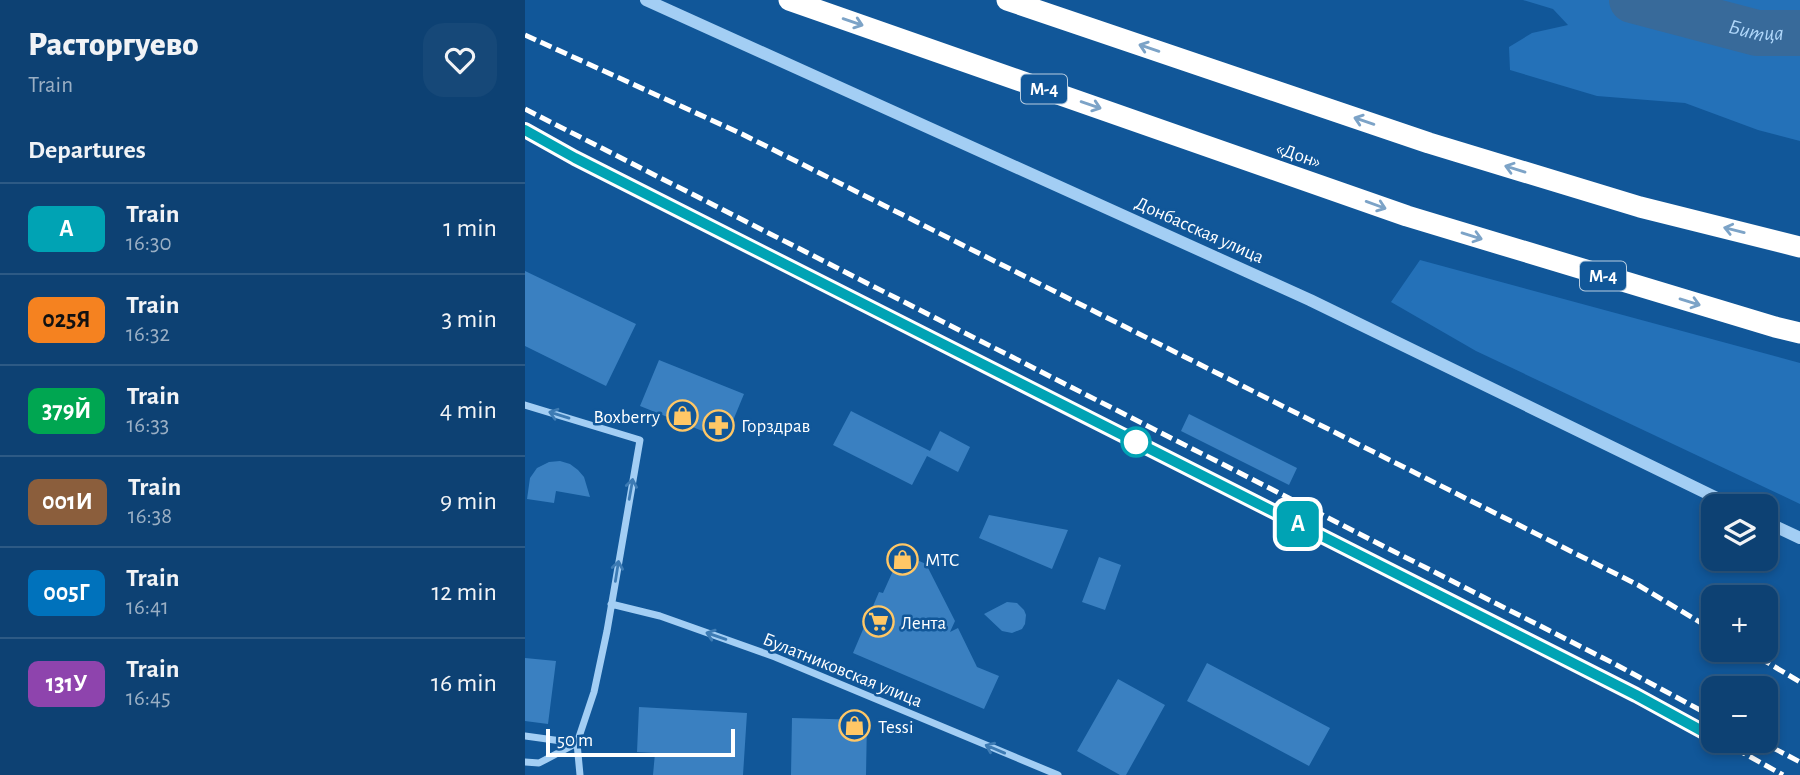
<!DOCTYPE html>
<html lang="en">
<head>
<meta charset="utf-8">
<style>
	body { margin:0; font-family:"Alegreya Sans",sans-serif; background:#164878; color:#f1f3f6; height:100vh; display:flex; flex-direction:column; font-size:26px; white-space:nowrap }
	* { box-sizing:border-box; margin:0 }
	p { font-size:23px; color:#9aafc4 }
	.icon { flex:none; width:38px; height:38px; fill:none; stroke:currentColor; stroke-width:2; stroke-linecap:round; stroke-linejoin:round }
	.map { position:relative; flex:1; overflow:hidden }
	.drawer { display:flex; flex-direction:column; background:#0d4173; width:525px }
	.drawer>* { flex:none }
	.badge { padding:0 14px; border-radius:10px; font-size:24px; line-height:46px }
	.buttons { position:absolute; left:1176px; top:494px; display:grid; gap:14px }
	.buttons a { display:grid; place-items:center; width:77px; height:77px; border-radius:14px; background:#0d4173; box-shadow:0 4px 10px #0003,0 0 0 2px #2d5a85; font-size:35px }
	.scale { position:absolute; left:21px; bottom:18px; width:189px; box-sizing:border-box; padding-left:7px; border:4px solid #fff; border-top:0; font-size:19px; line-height:24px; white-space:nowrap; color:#fff; -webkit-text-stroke:5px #115799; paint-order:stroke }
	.map>.badge { position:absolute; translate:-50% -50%; box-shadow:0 0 0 4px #fff }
	h2 { padding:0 28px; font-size:26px; line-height:63px }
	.round { display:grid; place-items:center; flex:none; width:74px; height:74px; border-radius:21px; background:#164878 }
	.summary { display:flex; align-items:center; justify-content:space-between; height:119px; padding:0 28px }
	h1 { font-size:33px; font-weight:800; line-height:52px }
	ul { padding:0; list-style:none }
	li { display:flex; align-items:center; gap:21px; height:91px; padding:0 28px; border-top:2px solid #2d5a85 }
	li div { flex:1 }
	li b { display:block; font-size:26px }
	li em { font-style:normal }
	li .badge { min-width:77px; font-weight:700; text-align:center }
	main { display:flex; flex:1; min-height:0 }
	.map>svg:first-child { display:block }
	.green { fill:#2471b8 }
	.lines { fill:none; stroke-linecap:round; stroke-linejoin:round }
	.river { stroke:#386a9a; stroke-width:46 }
	.building { fill:#3a80c1 }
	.minor { stroke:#a3cef4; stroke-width:7 }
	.tertiary { stroke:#a3cef4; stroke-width:12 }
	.motorway { stroke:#fff; stroke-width:21 }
	.rail { stroke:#fff; stroke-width:5; stroke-dasharray:12 5; stroke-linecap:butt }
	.oneway { stroke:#7ca3c7 }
	.oneway2 { stroke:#3d7bb4 }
	.line-casing { stroke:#fff; stroke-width:16 }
	.line { stroke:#00a3b4; stroke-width:10 }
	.stop-dot { fill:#fff; stroke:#00a3b4; stroke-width:3.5 }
	.labels { text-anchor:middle; stroke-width:5; stroke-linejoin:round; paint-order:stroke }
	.shield { fill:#115799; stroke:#b8cde0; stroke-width:2 }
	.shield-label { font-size:18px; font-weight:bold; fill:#fff }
	.street-label { font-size:19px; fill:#fff; stroke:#115799 }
	.poi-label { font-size:19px; fill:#fff; stroke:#115799; text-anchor:start }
	.water-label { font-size:21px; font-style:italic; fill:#b0d7fa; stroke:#115799 }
</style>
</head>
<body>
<main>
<section class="drawer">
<div class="summary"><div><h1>Расторгуево</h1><p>Train</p></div><a class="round"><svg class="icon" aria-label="heart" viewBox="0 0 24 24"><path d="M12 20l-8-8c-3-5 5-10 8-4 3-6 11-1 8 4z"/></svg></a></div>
<h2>Departures</h2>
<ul>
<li><span class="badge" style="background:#00a3b4;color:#fff">A</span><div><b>Train</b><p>16:30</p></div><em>1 min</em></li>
<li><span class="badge" style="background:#f58220;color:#111">025Я</span><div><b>Train</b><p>16:32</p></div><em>3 min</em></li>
<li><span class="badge" style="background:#00a651;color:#fff">379Й</span><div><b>Train</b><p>16:33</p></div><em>4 min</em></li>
<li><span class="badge" style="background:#8b5e3c;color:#fff">001И</span><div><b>Train</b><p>16:38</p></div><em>9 min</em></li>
<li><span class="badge" style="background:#0072bc;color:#fff">005Г</span><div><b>Train</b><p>16:41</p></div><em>12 min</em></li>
<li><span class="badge" style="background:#8e44ad;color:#fff">131У</span><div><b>Train</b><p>16:45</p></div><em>16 min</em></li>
</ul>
</section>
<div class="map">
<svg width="1275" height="775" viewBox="0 0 1275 775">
	<rect width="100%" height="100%" fill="#115799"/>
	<path class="green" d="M998,0h277v141l-42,-11 -73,-27 -88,-7 -87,-26 -1,-23 23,-14 36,-8 -15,-16z
		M895,260l380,103v141l-324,-153 -85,-49z"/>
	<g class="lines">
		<path class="river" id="s1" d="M1107,0l125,33h43"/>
	</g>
	<path class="building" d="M0,271l111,53 -30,62 -81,-40z
		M134,360l85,34 -19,46 -85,-34z
		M326,411l79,40 10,-20 30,16 -12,25 -31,-16 -15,29 -79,-40z
		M664,414l108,54 -8,17 -108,-54z
		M35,461l10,3 8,6 6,7 6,20 -34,-6 -2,12 -27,-4 3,-21 7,-10 12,-6z
		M464,515l79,15 -16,39 -73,-31z
		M376,553l25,11 29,57 -5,11 8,-4 19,39 22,9 -15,33 -131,-56 26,-61 4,1z
		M574,557l22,8 -16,45 -23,-8z
		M482,602l10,1 7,7 2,5 -1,9 -3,5 -10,4 -10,-2 -18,-17z
		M0,658l31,3 -8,63 -23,-3z
		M682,663l123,65 -21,38 -122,-65z
		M593,679l47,26 -39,70h-6l-43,-24z
		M114,707l108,6 -4,62h-90l2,-22 -18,-1z
		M267,718l75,2 -1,55h-75z"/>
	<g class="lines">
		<path class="minor" d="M0,405l115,35 -33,191 -13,61 -17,51 -38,20 -14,-1
			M86,604l49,12 115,41 283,118
			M0,736l51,7
			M52,743l3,32"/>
		<path class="tertiary" d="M121,0l664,300 423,206
			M1241,522l34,16"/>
		<path class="motorway" d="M264,0l618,216 368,111 25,6
			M482,0l422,143 211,64 160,40"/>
		<path class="rail" d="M0,35l217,99 896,451 75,45
			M0,109l1088,554 100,54
			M0,130l50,28 1061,537 77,42
			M1220,649l55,33
			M1195,740l63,35
			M1233,740l42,22"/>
	</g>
	<defs><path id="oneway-shaft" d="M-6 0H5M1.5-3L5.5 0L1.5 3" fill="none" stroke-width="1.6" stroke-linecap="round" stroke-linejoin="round" transform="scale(1.75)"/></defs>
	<g class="oneway">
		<use href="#oneway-shaft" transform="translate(328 22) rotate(19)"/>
		<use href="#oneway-shaft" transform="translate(624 48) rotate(-161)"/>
		<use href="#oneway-shaft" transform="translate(566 105) rotate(19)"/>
		<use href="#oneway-shaft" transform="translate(839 121) rotate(-161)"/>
		<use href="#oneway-shaft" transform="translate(990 169) rotate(-163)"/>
		<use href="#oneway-shaft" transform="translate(851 205) rotate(20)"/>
		<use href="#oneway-shaft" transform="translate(1209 230) rotate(-166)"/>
		<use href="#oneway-shaft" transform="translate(947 236) rotate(17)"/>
		<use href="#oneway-shaft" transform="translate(1165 302) rotate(17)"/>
	</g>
	<g class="oneway2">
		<use href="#oneway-shaft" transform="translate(34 415) rotate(-163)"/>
		<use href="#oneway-shaft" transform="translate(106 489) rotate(-80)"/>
		<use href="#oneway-shaft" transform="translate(92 571) rotate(-81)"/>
		<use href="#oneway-shaft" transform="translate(191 636) rotate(-161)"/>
		<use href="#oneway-shaft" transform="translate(470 749) rotate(-157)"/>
	</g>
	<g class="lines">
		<defs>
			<path id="line" d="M0,130l50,28 1061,537 77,42"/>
		</defs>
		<use href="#line" class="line-casing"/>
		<use href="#line" class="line"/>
	</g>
	<defs>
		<symbol id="shop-ring" viewBox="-11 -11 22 22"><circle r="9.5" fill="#115799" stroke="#ffc766" stroke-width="1.5"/><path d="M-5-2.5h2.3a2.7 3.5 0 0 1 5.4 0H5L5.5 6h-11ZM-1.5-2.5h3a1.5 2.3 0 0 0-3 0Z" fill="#ffc766"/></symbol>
		<symbol id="pharmacy-ring" viewBox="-11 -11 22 22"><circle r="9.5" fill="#115799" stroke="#ffc766" stroke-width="1.5"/><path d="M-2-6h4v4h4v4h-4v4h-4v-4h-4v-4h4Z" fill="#ffc766"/></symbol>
		<symbol id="supermarket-ring" viewBox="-11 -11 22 22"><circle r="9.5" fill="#115799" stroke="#ffc766" stroke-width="1.5"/><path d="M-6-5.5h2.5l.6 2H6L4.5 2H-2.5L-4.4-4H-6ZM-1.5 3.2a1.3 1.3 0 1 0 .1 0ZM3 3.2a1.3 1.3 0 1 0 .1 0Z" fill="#ffc766"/></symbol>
	</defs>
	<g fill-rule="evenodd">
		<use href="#shop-ring" x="140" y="398" width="35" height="35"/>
		<use href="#pharmacy-ring" x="176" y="408" width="35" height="35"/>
		<use href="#shop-ring" x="360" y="542" width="35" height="35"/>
		<use href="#supermarket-ring" x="336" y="604" width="35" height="35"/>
		<use href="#shop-ring" x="312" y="708" width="35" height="35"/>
	</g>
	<circle class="stop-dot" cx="611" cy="442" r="14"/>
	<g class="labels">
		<g class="shield">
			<rect x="496" y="74.5" width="46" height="29" rx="5"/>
			<rect x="1055" y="261.5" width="46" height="29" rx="5"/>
		</g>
		<g class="shield-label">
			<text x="519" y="95">М-4</text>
			<text x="1078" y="282">М-4</text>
		</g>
		<g class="street-label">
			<text transform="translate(774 154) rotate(19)" y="7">«Дон»</text>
			<text transform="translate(675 229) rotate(24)" y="7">Донбасская улица</text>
			<text transform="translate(318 669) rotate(22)" y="7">Булатниковская улица</text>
		</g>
		<g class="poi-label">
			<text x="135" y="423" text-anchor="end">Boxberry</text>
			<text x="216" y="432">Горздрав</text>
			<text x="400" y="566">МТС</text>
			<text x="376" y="629">Лента</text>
			<text x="353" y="733">Tessi</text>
		</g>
		<g class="water-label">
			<text dy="7" stroke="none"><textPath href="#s1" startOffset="128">Битца</textPath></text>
		</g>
	</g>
</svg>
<div class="buttons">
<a><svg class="icon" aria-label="layers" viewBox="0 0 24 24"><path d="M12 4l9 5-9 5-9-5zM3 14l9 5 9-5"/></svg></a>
<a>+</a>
<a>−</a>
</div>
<div class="scale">50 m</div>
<b class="badge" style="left:773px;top:524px;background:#00a3b4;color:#fff">A</b>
</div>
</main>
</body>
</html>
